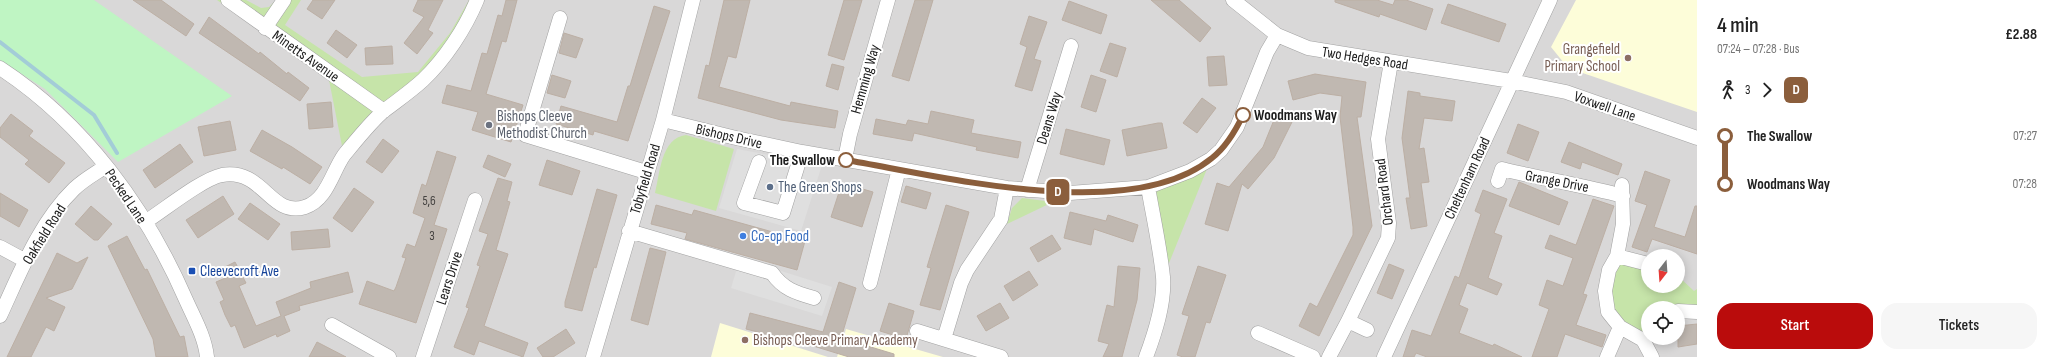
<!DOCTYPE html>
<html lang="en">
<head>
<meta charset="utf-8">
<style>
	body { margin:0; font-family:"Sofia Sans Condensed",sans-serif; background:#f6f6f6; color:#222; height:100vh; display:flex; flex-direction:column; font-size:15px; white-space:nowrap }
	* { box-sizing:border-box; margin:0 }
	p { font-size:13px; color:#767676 }
	.icon { flex:none; width:22px; height:22px; fill:none; stroke:currentColor; stroke-width:2; stroke-linecap:round; stroke-linejoin:round }
	.map { position:relative; flex:1; overflow:hidden }
	.drawer { display:flex; flex-direction:column; background:#fff; width:360px }
	.drawer>* { flex:none }
	.badge { padding:0 8px; border-radius:6px; font-size:14px; line-height:26px }
	.needle { width:26px; rotate:197deg }
	.fabs { position:absolute; left:1641px; top:249px; display:grid; gap:8px }
	.fabs a { display:grid; place-items:center; width:44px; height:44px; border-radius:50%; background:#fff; box-shadow:0 2px 10px #0003; font-size:20px }
	.map>.badge { position:absolute; translate:-50% -50%; box-shadow:0 0 0 2px #fff }
	.legs { display:flex; align-items:center; gap:6px; height:44px; padding:0 20px; font-size:13px }
	.legs p { margin-inline-start:auto }
	.summary { display:flex; align-items:center; justify-content:space-between; height:68px; padding:0 20px }
	h1 { font-size:22px; font-weight:600; line-height:30px }
	.primary-button { display:flex; gap:8px; margin-top:auto; padding:8px 20px }
	.primary-button a { flex:1; height:46px; border-radius:16px; background:#ba0c0c; color:#fff; font-size:16px; font-weight:600; line-height:46px; text-align:center }
	.primary-button a+a { background:#f6f6f6; color:#222 }
	ul { padding:0 20px; list-style:none }
	li { display:flex; align-items:center; gap:14px; height:48px; font-size:15px }
	li i { display:grid; place-items:center; width:6px; height:100%; margin:0 5px; background:currentColor }
	li i::after { content:''; width:10px; height:10px; margin:-5px; border:3px solid; border-radius:50%; background:#fff }
	li p { margin-inline-start:auto }
	li:first-child i { background:linear-gradient(#0000 50%,currentColor 0) }
	li:last-child i { background:linear-gradient(currentColor 50%,#0000 0) }
	main { display:flex; flex:1; min-height:0 }
	.map>svg:first-child { display:block }
	.residential { fill:#d9d8d8; fill-rule:evenodd }
	.education { fill:#fdfdd9 }
	.grass { fill:#c6e4a9 }
	.park { fill:#bff5c3 }
	.parking { fill:#dfdfdf }
	.lines { fill:none; stroke-linecap:round; stroke-linejoin:round }
	.stream { stroke:#a3ccd7; stroke-width:4 }
	.building { fill:#c0b8b1; stroke:#bcafa4 }
	.minor-casing { stroke:#a2a2a2; stroke-width:15 }
	.minor { stroke:#fff; stroke-width:14 }
	.line-1-casing { stroke:#fff; stroke-width:9 }
	.line-1 { stroke:#8b5e3c; stroke-width:6 }
	.education-dot { fill:#8d6e63; stroke:#fff; stroke-width:1.5 }
	.stop-1-dot { fill:#fff; stroke:#8b5e3c; stroke-width:2 }
	.worship-dot { fill:#6b7280; stroke:#fff; stroke-width:1.5 }
	.service-dot { fill:#5c6f8a; stroke:#fff; stroke-width:1.5 }
	.shop-dot { fill:#3f7fe0; stroke:#fff; stroke-width:1.5 }
	.transit-dot { fill:#1a4fb4; stroke:#fff; stroke-width:1.5 }
	.labels { text-anchor:middle; stroke-width:4; stroke-linejoin:round; paint-order:stroke }
	.number-label { font-size:13px; fill:#444240 }
	.education-label { font-size:15px; fill:#785e54; stroke:#fff; text-anchor:end }
	.street-label { font-size:15px; fill:#1b1b1b; stroke:#fff }
	.stop-label { font-size:15px; font-weight:bold; fill:#1b1b1b; stroke:#fff; text-anchor:start }
	.worship-label { font-size:15px; fill:#5b616d; stroke:#fff; text-anchor:start }
	.service-label { font-size:15px; fill:#4e5e75; stroke:#fff; text-anchor:start }
	.shop-label { font-size:15px; fill:#366cbe; stroke:#fff; text-anchor:start }
	.transit-label { font-size:15px; fill:#164399; stroke:#fff; text-anchor:start }
</style>
</head>
<body>
<main>
<div class="map">
<svg width="1697" height="357" viewBox="0 0 1697 357">
	<rect width="100%" height="100%" fill="#ece8e1"/>
	<path class="residential" d="M0,0h1697v357h-1697zM1648,256h30v30h-30zM1648,308h30v30h-30z"/>
	<path class="education" d="M1576,0h121v112l-129,-44 -17,-21z
		M720,323l108,34h-117z
		M846,329l97,28h-106z"/>
	<path class="grass" d="M217,0h29l15,8 8,-1 7,-7h25l-16,25 77,52 56,-5 32,-39 19,-33h8l-25,45 -108,111 -15,-76z
		M686,135l48,14 -18,62 -61,-18c5,-20 6,-55 31,-58z
		M1211,159l-48,119 -15,-91z
		M1022,198l31,4 -46,22 5,-16z
		M1617,256l31,8v22h30v-10l16,15 3,-2v23l-19,-4h-30v23l-5,9 -35,-28z"/>
	<path class="park" d="M0,0h94l138,96 -114,66 -73,-73 -45,-29z"/>
	<path class="parking" d="M737,149l85,16 -21,66 -82,-23z
		M740,258l92,29 -10,29 -91,-28z"/>
	<g class="lines">
		<path class="stream" d="M0,42l94,73 23,38"/>
	</g>
	<path class="building" d="M133,0h28l33,24 -8,12z
		M313,0h22l-13,19 -15,-10z
		M418,0h25l-15,30 5,3 -16,21 -13,-11 20,-26 -11,-6z
		M506,0h11l-11,42 -4,-1 -16,53 37,11 -12,37 -39,-12 6,-18 -36,-9 5,-18 24,6 11,-38 5,1 11,-39 4,1z
		M724,0h26l-14,58 -8,-2 -9,31 71,19 1,-4 47,9 -3,17 -54,-8 -83,-22 8,-33 3,1z
		M844,0h18l-18,60 -16,-5z
		M915,0h18l-24,81 -17,-5z
		M1151,0h28l32,28 -11,14z
		M1335,0h42l16,5 2,-5h11l27,9 -7,21 -46,-16 -1,3 -44,-15z
		M1069,1l38,14 -6,19 -39,-14z
		M1448,4l58,20 -7,18 -58,-19z
		M654,6l16,5 -42,130 -34,-10 -1,4 -37,-11 5,-18 56,16 11,-36h2z
		M1029,16l18,6 -13,37 7,2 -9,30 -17,-5 12,-39 -7,-3z
		M209,17l50,37 1,-2 27,22 1,-2 21,16 -9,13 -101,-68z
		M336,30l21,15 -10,13 -20,-15z
		M564,33l19,6 -7,19 -17,-5z
		M1110,43l16,5 -9,29 -17,-6z
		M392,46l1,18 -27,1 -1,-17z
		M1224,56l3,29 -18,1 -2,-29z
		M832,64l12,3 -6,23 -12,-4z
		M1315,74l51,8 -5,35h-4l15,109 -53,110 -20,-10 11,-23 7,4 36,-72v-8l-13,-110 2,-21 -22,-3 -27,7 -5,-19z
		M552,75l19,6 -6,17 -18,-5z
		M1091,75l15,5 -10,32 -15,-5z
		M1408,91l12,2v3l35,5 -3,20 -28,-3 -5,31 5,-1 5,34 -8,1 6,43 -16,3 -5,-31h4l-8,-60z
		M1202,98l14,10 -19,25 -14,-10z
		M331,102l2,25 -24,2 -2,-25z
		M931,111l43,9 -3,13 50,9 -3,16 -42,-8 1,-3 -63,-14 -2,8 -39,-7 3,-15 30,6 2,-5 20,4z
		M11,114l22,17 -4,5 36,27 -16,20 -24,-19 4,-4 -29,-23v-9z
		M1276,115l16,7 -18,36 -26,31 -6,-5 -14,47 -23,-7 12,-41 12,4 34,-40z
		M230,121l6,29 -32,6 -6,-29z
		M1158,123h4l5,25 -40,8 -5,-26z
		M1518,124l21,8 -11,29 -21,-8z
		M1066,129l44,11 -6,25 -44,-11z
		M262,130l30,17 30,20 -12,17 -27,-17 -1,2 -32,-18z
		M383,139l16,12 -17,22 -16,-11z
		M1569,142l53,22 -4,11 -36,-13 -2,7 -19,-7z
		M180,144l13,18 -38,26 -12,-18z
		M437,151l19,6 -22,68 13,4 -31,94 -57,-19 8,-23 27,10 2,-4 10,-29 -4,-1 5,-13 8,3 10,-29 -12,-5 9,-29 4,2z
		M488,155l23,9 -6,13 -22,-10z
		M547,160l33,11 -8,24 -33,-10z
		M1645,171l25,9 -16,47 31,10 10,-31h2v48l-45,-15 -5,13 -15,-5 15,-42 -12,-4z
		M498,178l14,4 -5,19 3,1 -14,48 12,4 -24,72 44,17 -5,14 -44,-16 -5,14 -20,-8 15,-39 -3,-1 14,-41 -3,-1 11,-31 -9,-3z
		M1519,182l49,20 -9,23 -50,-19z
		M842,183l31,9 -11,35 -31,-10z
		M906,186l25,7 -5,16 -25,-7z
		M354,188l20,14 -22,30 -19,-14z
		M597,189l20,6 -21,73 -2,-1 -12,44 -17,-4v-5z
		M1483,190l24,9 -13,34 8,3 -14,42 14,6 -5,11 -30,-12 -8,22 9,4 -9,24 34,13 1,-2 28,13h-95l-11,-4 -2,4h-11l9,-27 19,6 24,-60 4,2 22,-64 -6,-3z
		M0,193l28,17 -9,17 -19,-11z
		M223,196l11,18 -36,24 -12,-18z
		M1593,199l21,7 -31,88 4,1 -11,30 30,10 -4,12 -37,-13 -8,23h-25l17,-48 -10,-4 8,-25 16,6 10,-28 -28,-10 5,-13 26,10z
		M250,203l30,21 -12,16 -30,-21z
		M656,205l36,10 2,-5 111,31 -8,29 -112,-31 2,-6 -36,-9z
		M946,205l23,7 -29,98 -20,-5 11,-37 -4,-1z
		M91,206l21,18 -14,16h-4l-19,-16z
		M1070,212l36,9 2,-6 30,10 -5,17 -39,-13 -3,16 -27,-7z
		M328,229l2,18 -38,3 -1,-18z
		M1052,235l9,14 -23,13 -8,-14z
		M127,236l18,34 2,-1 33,68 4,-1 4,21h-32l-3,-18 -45,-93z
		M650,248l16,4 -18,73 -17,-5z
		M57,253l20,10 11,-6 -16,32 -26,9 19,9 -11,24 -8,-4 -15,30h-24z
		M235,262l11,21 -7,3 17,40 25,-10 -5,-14 35,-14 -1,-6 38,-10 5,20 -54,14 1,4 -16,6 6,15 -13,6 -1,-3 -32,14 -9,-23 -4,2 -6,-12 -5,-13 4,-2 -8,-18 14,-6 -5,-9z
		M1389,264l15,6 -12,29 -15,-6z
		M1118,266l22,2 -3,32 -15,57h-19l6,-13 -11,-3 9,-36 7,2z
		M1198,266l28,9 -16,48 -4,-1 -11,35h-12l-6,-2 12,-39 -7,-2z
		M1029,271l9,14 -25,16 -9,-15z
		M839,282l17,6 -15,50 53,16v3h-45l-68,-21v2l-35,-9 4,-16 73,19z
		M889,303l25,8 -8,28 -26,-8z
		M1000,303l9,15 -23,13 -9,-15z
		M1697,324v20l-19,3v-21z
		M566,329l9,14 -22,14h-10l-6,-9z
		M317,342l29,15h-37z"/>
	<g class="lines">
		<defs>
			<path id="minor" d="M228,0l156,111
				M1233,0l44,35 31,13 203,33 55,11 131,46
				M560,18l-35,117 121,37
				M265,28l19,-28
				M0,68c84,55 146,140 186,232 8,18 19,37 21,57
				M663,120l73,18 66,14 205,36 63,5 78,-6 42,-16 21,-12 10,-9 16,-23 30,-75 10,-17
				M845,159l5,-25 38,-134
				M759,162l-15,41 39,10 19,-61
				M1498,181l4,-12c40,10 81,16 121,27
				M1622,185l1,39 -6,32 -8,14 -4,21 3,21 12,15 23,13 9,17
				M1027,190l44,-144
				M145,222c19,-12 57,-43 77,-47 42,-7 48,43 83,32 22,-7 27,-35 39,-52 10,-12 29,-36 41,-45 13,-10 26,-19 38,-30 22,-21 42,-51 54,-80
				M629,231l143,42c11,16 24,20 42,25
				M0,247l26,14
				M1617,256l31,8
				M870,283l29,-114
				M1678,311l19,1
				M0,316c20,-43 39,-93 74,-127 9,-9 22,-16 32,-23
				M1348,321l19,9
				M332,325l57,32
				M917,331l84,26
				M1258,333l55,24
				M944,339l17,-56 6,-13 34,-51 6,-31
				M423,357l52,-157
				M593,357l70,-237 30,-120
				M1146,357c9,-24 19,-54 17,-80 -3,-30 -10,-61 -15,-90
				M1329,357l19,-36 40,-83 1,-15 -11,-84 13,-77
				M1384,357l166,-357
				M1607,357l13,-30"/>
		</defs>
		<use href="#minor" class="minor-casing"/>
		<use href="#minor" class="minor"/>
	</g>
	<g class="lines">
		<defs>
			<path id="line-1" d="M846,160c95,16 285,65 366,-2 14,-11 23,-26 31,-43"/>
		</defs>
		<use href="#line-1" class="line-1-casing"/>
		<use href="#line-1" class="line-1"/>
	</g>
	<g class="education-dot">
		<circle cx="1628" cy="58" r="4"/>
		<circle cx="745" cy="340" r="4"/>
	</g>
	<g class="stop-1-dot">
		<circle cx="1243" cy="115" r="7"/>
		<circle cx="846" cy="160" r="7"/>
	</g>
	<circle class="worship-dot" cx="489" cy="125" r="4"/>
	<circle class="service-dot" cx="770" cy="187" r="4"/>
	<circle class="shop-dot" cx="743" cy="236" r="4"/>
	<rect class="transit-dot" x="188" y="267" width="8" height="8" rx="2"/>
	<g class="labels">
		<g class="number-label">
			<text x="429" y="205">5,6</text>
			<text x="432" y="240">3</text>
		</g>
		<g class="education-label">
			<text x="1620" y="54">Grangefield<tspan x="1620" dy="17">Primary School</tspan></text>
			<text x="753" y="345" text-anchor="start">Bishops Cleeve Primary Academy</text>
		</g>
		<g class="street-label">
			<text transform="translate(306 56) rotate(35)" y="5">Minetts Avenue</text>
			<text transform="translate(1365 58) rotate(9)" y="5">Two Hedges Road</text>
			<text transform="translate(865 79) rotate(-74)" y="5">Hemming Way</text>
			<text transform="translate(1605 106) rotate(19)" y="5">Voxwell Lane</text>
			<text transform="translate(1049 118) rotate(-73)" y="5">Deans Way</text>
			<text transform="translate(729 136) rotate(13)" y="5">Bishops Drive</text>
			<text transform="translate(1467 178) rotate(-65)" y="5">Cheltenham Road</text>
			<text transform="translate(645 179) rotate(-73)" y="5">Tobyfield Road</text>
			<text transform="translate(1557 181) rotate(11)" y="5">Grange Drive</text>
			<text transform="translate(1384 192) rotate(-97)" y="5">Orchard Road</text>
			<text transform="translate(126 196) rotate(56)" y="5">Pecked Lane</text>
			<text transform="translate(44 234) rotate(-58)" y="5">Oakfield Road</text>
			<text transform="translate(449 278) rotate(-72)" y="5">Lears Drive</text>
		</g>
		<g class="stop-label">
			<text x="1254" y="120">Woodmans Way</text>
			<text x="835" y="165" text-anchor="end">The Swallow</text>
		</g>
		<g class="worship-label">
			<text x="497" y="121">Bishops Cleeve<tspan x="497" dy="17">Methodist Church</tspan></text>
		</g>
		<g class="service-label">
			<text x="778" y="192">The Green Shops</text>
		</g>
		<g class="shop-label">
			<text x="751" y="241">Co-op Food</text>
		</g>
		<g class="transit-label">
			<text x="200" y="276">Cleevecroft Ave</text>
		</g>
	</g>
</svg>
<div class="fabs">
<a><svg class="needle" viewBox="-14 -14 28 28"><path d="M0-13l5 13h-10z" fill="#e53935"/><path d="M0 13l5-13h-10z" fill="#767676"/></svg></a>
<a><svg class="icon" aria-label="locate" viewBox="0 0 24 24"><circle cx="12" cy="12" r="6"/><path d="M12 2v4M12 18v4M2 12h4M18 12h4"/></svg></a>
</div>
<b class="badge" style="left:1058px;top:192px;background:#8b5e3c;color:#fff">D</b>
</div>
<section class="drawer">
<div class="summary"><div><h1>4 min</h1><p>07:24 – 07:28 · Bus</p></div><b>£2.88</b></div>
<div class="legs"><svg class="icon" aria-label="walk" viewBox="0 0 24 24"><circle cx="13" cy="4" r="2"/><path d="M13 8l-2 6 4 7M11 14l-3 7M7 12l3-4h3l4 4"/></svg>3<svg class="icon" aria-label="forward" viewBox="0 0 24 24"><path d="M9 5l7 7-7 7"/></svg><b class="badge" style="background:#8b5e3c;color:#fff">D</b></div>
<ul>
<li><i style="color:#8b5e3c"></i><b>The Swallow</b><p>07:27</p></li>
<li><i style="color:#8b5e3c"></i><b>Woodmans Way</b><p>07:28</p></li>
</ul>
<div class="primary-button"><a>Start</a><a>Tickets</a></div>
</section>
</main>
</body>
</html>
